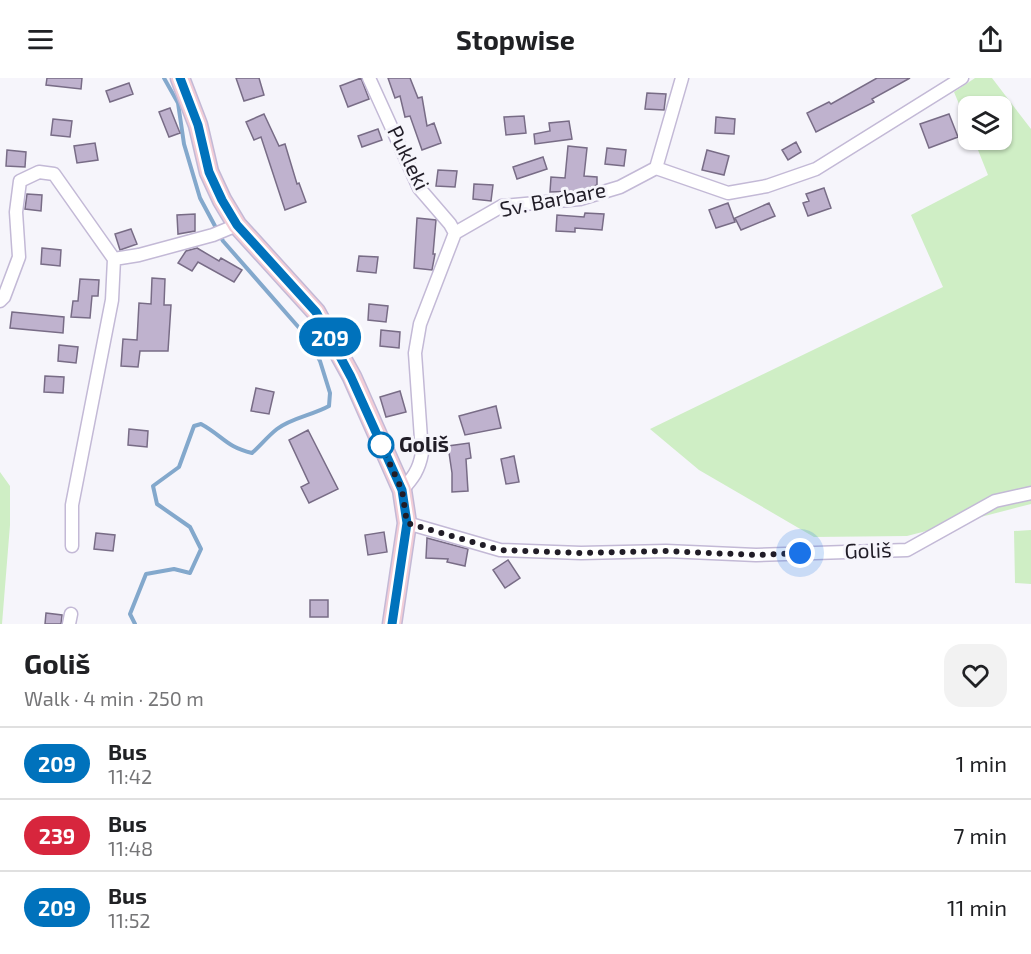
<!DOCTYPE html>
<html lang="en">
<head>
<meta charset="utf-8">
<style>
	body { margin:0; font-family:"Exo 2",sans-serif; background:#f2f2f2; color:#202124; height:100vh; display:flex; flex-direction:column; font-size:22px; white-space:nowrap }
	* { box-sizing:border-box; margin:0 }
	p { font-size:20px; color:#757577 }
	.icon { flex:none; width:33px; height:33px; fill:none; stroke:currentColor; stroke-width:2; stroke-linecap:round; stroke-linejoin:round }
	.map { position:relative; height:546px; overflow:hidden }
	.panel { display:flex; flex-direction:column; background:#fff; flex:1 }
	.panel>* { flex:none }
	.badge { padding:0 12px; border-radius:20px; font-size:21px; line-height:39px }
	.fabs { position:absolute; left:958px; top:18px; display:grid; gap:12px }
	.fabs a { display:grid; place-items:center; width:54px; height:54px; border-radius:12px; background:#fff; box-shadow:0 2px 4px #0004; font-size:30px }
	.you { position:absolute; width:30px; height:30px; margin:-15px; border:4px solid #fff; border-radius:50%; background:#1a73e8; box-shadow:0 0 0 9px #1a73e833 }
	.map>.badge { position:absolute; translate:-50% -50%; box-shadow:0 0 0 3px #fff }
	.round { display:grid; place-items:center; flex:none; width:63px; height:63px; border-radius:18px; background:#f2f2f2 }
	.overview { display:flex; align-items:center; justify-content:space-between; height:102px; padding:0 24px }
	h1 { font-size:28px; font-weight:700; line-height:45px }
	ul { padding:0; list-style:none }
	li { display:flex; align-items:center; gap:18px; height:72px; padding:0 24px; border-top:2px solid #e0e0e0 }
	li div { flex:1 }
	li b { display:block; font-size:22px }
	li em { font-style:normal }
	li .badge { min-width:66px; font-weight:700; text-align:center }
	header { display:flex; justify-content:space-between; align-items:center; height:78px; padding:0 24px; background:#fff; font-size:27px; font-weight:700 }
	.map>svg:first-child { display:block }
	.green { fill:#cfeec5 }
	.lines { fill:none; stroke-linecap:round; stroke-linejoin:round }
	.stream { stroke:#83a8cc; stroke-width:4 }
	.building { fill:#bfb2ce; stroke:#786c86; stroke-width:1.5 }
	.street-casing { stroke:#c3b9d6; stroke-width:15 }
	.secondary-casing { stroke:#c3b9d6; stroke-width:21 }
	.street { stroke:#fff; stroke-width:12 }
	.secondary { stroke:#f2cdd7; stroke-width:18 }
	.line-casing { stroke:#fff; stroke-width:14 }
	.line { stroke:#0072bc; stroke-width:9 }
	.walk { stroke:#211d27; stroke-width:6; stroke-dasharray:0 10.8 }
	.stop-dot { fill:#fff; stroke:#0072bc; stroke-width:3 }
	.labels { text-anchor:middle; stroke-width:6; stroke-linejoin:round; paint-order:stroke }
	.street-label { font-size:21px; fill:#211d27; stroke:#f6f5fb }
	.stop-label { font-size:21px; font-weight:bold; fill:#211d27; stroke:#f6f5fb; text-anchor:start }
</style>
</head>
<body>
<header><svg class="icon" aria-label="menu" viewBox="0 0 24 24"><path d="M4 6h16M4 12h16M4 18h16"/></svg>Stopwise<svg class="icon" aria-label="share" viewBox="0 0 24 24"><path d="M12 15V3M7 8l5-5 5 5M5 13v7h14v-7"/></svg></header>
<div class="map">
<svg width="1031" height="546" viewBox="0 0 1031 546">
	<rect width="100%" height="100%" fill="#f6f5fb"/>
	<path class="green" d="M975,0h17l39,51v375l-124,32 -93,1 -115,-67 -49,-41 293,-142 -32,-72 77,-40 -14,-35h28v-34h-33v22l-15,-36z
		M0,394l10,14v39l-8,99h-2z
		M1031,452v54l-16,-1 -1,-52z"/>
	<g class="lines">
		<path class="stream" d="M135,546l-5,-10 16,-40 28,-5 16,4 11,-24 -11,-22 -33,-23 -4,-18 26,-19 15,-41 7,-2c22,12 25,23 51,29 9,-8 16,-17 25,-24 14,-11 36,-14 52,-23l1,-13 -10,-32 -12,-23 -85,-97 -23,-43 -16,-54 -6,-41 -14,-25"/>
	</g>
	<path class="building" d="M47,0h35l-1,11 -35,-4z
		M236,0h23l5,17 -20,6z
		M361,0l8,21 -21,8 -8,-21z
		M388,0h22l8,20 4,-1 5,29 7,-3 7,20 -19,7 -12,-34 -5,1 -5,-21 -5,2z
		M877,0h33l-38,21 2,3 -58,30 -9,-19 22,-11 2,2z
		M129,5l4,11 -23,8 -4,-11z
		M647,15l19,1 -2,16 -19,-1z
		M170,30l10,25 -11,4 -10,-25z
		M264,36l15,32 6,-2 12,40 2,-1 7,19 -21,8 -24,-73 -7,3 -8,-18z
		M949,36l9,23 -29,11 -9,-24z
		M524,38l2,17 -20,2 -2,-18z
		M716,39l19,2 -1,15 -19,-1z
		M53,41l19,2 -2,16 -19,-2z
		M569,43l3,18 -37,5 -1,-10 16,-3 -1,-8z
		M378,51l4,11 -20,7 -4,-11z
		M796,64l5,10 -13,8 -6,-10z
		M95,65l3,17 -21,3 -3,-17z
		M568,68l19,2 -3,28 13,1v8l-19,6 -28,1 1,-15 14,1z
		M607,70l19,2 -2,16 -19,-2z
		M7,72l19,2 -1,15 -19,-1z
		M707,72l22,6 -5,19 -22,-5z
		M543,79l4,12 -30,10 -4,-12z
		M438,92l19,1 -2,16 -19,-1z
		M474,106l19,1 -2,16 -18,-2z
		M824,110l7,20 -23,8 -5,-13 6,-2 -3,-7z
		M27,116l15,1 -1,16 -16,-2z
		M728,125l7,19 -19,6 -7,-18z
		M769,125l6,13 -34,14 -6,-12z
		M585,135l19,1 -2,16 -27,-2v4l-19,-1 1,-16 27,2z
		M195,136v17l-17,3 -1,-19z
		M417,140l19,2 -3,34h2l-3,16 -18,-2z
		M131,151l6,15 -17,6 -5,-16z
		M42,170l19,2 -1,16 -19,-2z
		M197,170l22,13 2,-3 21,12 -8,12 -36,-20 -6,9 -14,-8 8,-12z
		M359,178l19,1 -2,16 -19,-2z
		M152,200l13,1 -1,26h7l-3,46h-28l-2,16 -17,-1 2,-27 14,1 2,-37 12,1z
		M80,201l19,1 -1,16h-6l-2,22 -19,-1 2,-16h5z
		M369,226l19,2 -2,16 -18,-2z
		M12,234l52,5 -1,16 -53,-5z
		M381,252l19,2 -1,16 -19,-2z
		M59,267l19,2 -2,16 -18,-2z
		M45,298l19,1 -1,16 -19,-1z
		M256,310l18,4 -5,22 -18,-3z
		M400,313l6,21 -20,5 -6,-20z
		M496,328l5,22 -36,7 -6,-19z
		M129,351l19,2 -1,16 -19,-2z
		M308,352l30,59 -29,14 -8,-16 8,-4 -20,-43z
		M469,365l2,15 -5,1 2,32 -16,1v-19l-4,-27z
		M514,378l5,26 -13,2 -5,-25z
		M384,454l3,20 -19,3 -3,-20z
		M96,455l19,2 -2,16 -19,-2z
		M427,460l41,11 -3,17 -18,-4 1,-3 -22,-1z
		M508,482l12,18 -15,10 -12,-18z
		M310,522h18v17h-18z
		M46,535l16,2 -1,9h-16z"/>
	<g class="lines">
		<defs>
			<path id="street" d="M369,0l50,110 31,36 5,9
				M656,90l26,-90
				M0,223l4,-4 15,-40 -3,-45 4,-31 19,-9 15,2 60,85 25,-4 74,-20 24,-10
				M402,412c11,-12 17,-20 20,-37l-7,-100 5,-29 35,-91 47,-27 78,-7 40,-12 36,-19 72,25 39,-7 49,-17 146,-91
				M407,445l93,27 81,3 85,-2 90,4 151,-5 88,-49 36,-8
				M72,468v-41l40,-205 2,-41
				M69,546l2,-10"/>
			<path id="secondary" d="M180,0l18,47 11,47 13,28 15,25 79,87 36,65 50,113 5,33 -15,101"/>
		</defs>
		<use href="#street" class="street-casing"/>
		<use href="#secondary" class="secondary-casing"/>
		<use href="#street" class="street"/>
		<use href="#secondary" class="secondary"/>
	</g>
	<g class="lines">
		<defs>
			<path id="line" d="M180,0l18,47 11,47 13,28 15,25 79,87 35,65 51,113 5,33 -15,101"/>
		</defs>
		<use href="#line" class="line-casing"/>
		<use href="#line" class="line"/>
		<path class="walk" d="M381,367l21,45 5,33 93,27 81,3 85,-2 90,4 44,-2"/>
	</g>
	<circle class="stop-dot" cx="381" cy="367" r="12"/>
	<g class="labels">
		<g class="street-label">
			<text transform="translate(408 80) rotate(64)" y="7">Pukleki</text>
			<text transform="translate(553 122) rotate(-11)" y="7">Sv. Barbare</text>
			<text transform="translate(868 473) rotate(-2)" y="7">Goliš</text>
		</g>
		<g class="stop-label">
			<text x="399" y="374">Goliš</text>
		</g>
	</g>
</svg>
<div class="fabs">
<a><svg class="icon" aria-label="layers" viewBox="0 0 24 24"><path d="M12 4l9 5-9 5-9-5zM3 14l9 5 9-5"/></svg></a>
</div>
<div class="you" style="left:800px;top:475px"></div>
<b class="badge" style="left:330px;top:259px;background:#0072bc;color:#fff">209</b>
</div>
<section class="panel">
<div class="overview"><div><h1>Goliš</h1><p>Walk · 4 min · 250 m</p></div><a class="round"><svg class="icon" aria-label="heart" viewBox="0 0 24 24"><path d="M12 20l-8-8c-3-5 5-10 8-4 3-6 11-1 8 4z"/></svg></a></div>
<ul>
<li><span class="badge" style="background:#0072bc;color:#fff">209</span><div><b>Bus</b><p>11:42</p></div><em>1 min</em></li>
<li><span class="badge" style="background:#d7263d;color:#fff">239</span><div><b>Bus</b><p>11:48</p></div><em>7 min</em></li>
<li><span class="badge" style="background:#0072bc;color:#fff">209</span><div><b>Bus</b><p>11:52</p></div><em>11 min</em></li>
</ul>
</section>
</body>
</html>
